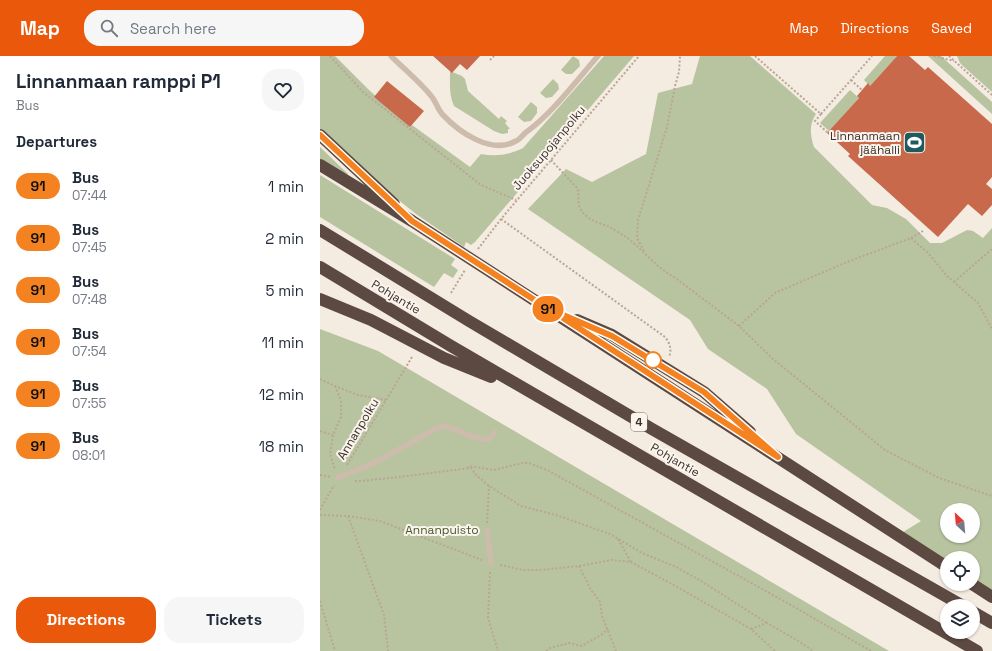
<!DOCTYPE html>
<html lang="en">
<head>
<meta charset="utf-8">
<style>
	body { margin:0; font-family:"Space Grotesk",sans-serif; background:#f6f6f7; color:#1f2937; height:100vh; display:flex; flex-direction:column; font-size:15px; white-space:nowrap }
	* { box-sizing:border-box; margin:0 }
	p { font-size:13px; color:#747a83 }
	.icon { flex:none; width:22px; height:22px; fill:none; stroke:currentColor; stroke-width:2; stroke-linecap:round; stroke-linejoin:round }
	.map { position:relative; flex:1; overflow:hidden }
	.details { display:flex; flex-direction:column; background:#fff; width:320px }
	.details>* { flex:none }
	.badge { padding:0 8px; border-radius:13px; font-size:14px; line-height:26px }
	.needle { width:26px; rotate:334deg }
	.controls { position:absolute; left:620px; top:447px; display:grid; gap:8px }
	.controls a { display:grid; place-items:center; width:40px; height:40px; border-radius:50%; background:#fff; box-shadow:0 1px 3px #0004; font-size:20px }
	.map>.badge { position:absolute; translate:-50% -50%; box-shadow:0 0 0 2px #fff }
	h2 { padding:0 16px; font-size:15px; line-height:36px }
	.round { display:grid; place-items:center; flex:none; width:42px; height:42px; border-radius:16px; background:#f6f6f7 }
	.summary { display:flex; align-items:center; justify-content:space-between; height:68px; padding:0 16px }
	h1 { font-size:19px; font-weight:700; line-height:30px }
	.button { display:flex; gap:8px; margin-top:auto; padding:8px 16px }
	.button a { flex:1; height:46px; border-radius:16px; background:#ea580c; color:#fff; font-size:16px; font-weight:700; line-height:46px; text-align:center }
	.button a+a { background:#f6f6f7; color:#1f2937 }
	ul { padding:0; list-style:none }
	li { display:flex; align-items:center; gap:12px; height:52px; padding:0 16px }
	li div { flex:1 }
	li b { display:block; font-size:15px }
	li em { font-style:normal }
	li .badge { min-width:44px; font-weight:700; text-align:center }
	header { display:flex; align-items:center; gap:24px; box-sizing:border-box; height:56px; padding:0 20px; background:#ea580c; color:#fff }
	header strong { font-size:19px }
	nav { display:flex; gap:22px; margin-inline-start:auto; font-size:14px }
	.search { width:280px; height:36px; background:#f6f6f7; display:flex; align-items:center; gap:10px; box-sizing:border-box; padding:0 14px; border-radius:16px; color:#747a83; font-size:15px }
	main { display:flex; flex:1; min-height:0 }
	.map>svg:first-child { display:block }
	.green { fill:#b8c4a0; fill-rule:evenodd }
	.building { fill:#c8694b }
	.lines { fill:none; stroke-linecap:round; stroke-linejoin:round }
	.path { stroke:#b9a596; stroke-width:2; stroke-dasharray:2 2; stroke-linecap:butt }
	.service { stroke:#cdbbac; stroke-width:5.5 }
	.motorway { stroke:#5c4a42; stroke-width:12 }
	.line-casing { stroke:#fff; stroke-width:9 }
	.line { stroke:#f58220; stroke-width:6 }
	.stop-dot { fill:#fff; stroke:#f58220; stroke-width:2 }
	.labels { text-anchor:middle; stroke-width:4; stroke-linejoin:round; paint-order:stroke }
	.shield { fill:#fbf5ee; stroke:#756b66; stroke-width:1 }
	.shield-label { font-size:11px; font-weight:bold; fill:#3b302b }
	.poi-label { font-size:12px; fill:#3b302b; stroke:#fbf5ee; text-anchor:end }
	.street-label { font-size:12px; fill:#3b302b; stroke:#fbf5ee }
	.park-label { font-size:12px; fill:#4a5a2e; stroke:#fbf5ee }
</style>
</head>
<body>
<header>
<strong>Map</strong>
<div class="search"><svg class="icon" aria-label="search" viewBox="0 0 24 24"><circle cx="10" cy="10" r="6"/><path d="M15 15l6 6"/></svg>Search here</div>
<nav><a>Map</a><a>Directions</a><a>Saved</a></nav>
</header>
<main>
<section class="details">
<div class="summary"><div><h1>Linnanmaan ramppi P1</h1><p>Bus</p></div><a class="round"><svg class="icon" aria-label="heart" viewBox="0 0 24 24"><path d="M12 20l-8-8c-3-5 5-10 8-4 3-6 11-1 8 4z"/></svg></a></div>
<h2>Departures</h2>
<ul>
<li><span class="badge" style="background:#f58220;color:#111">91</span><div><b>Bus</b><p>07:44</p></div><em>1 min</em></li>
<li><span class="badge" style="background:#f58220;color:#111">91</span><div><b>Bus</b><p>07:45</p></div><em>2 min</em></li>
<li><span class="badge" style="background:#f58220;color:#111">91</span><div><b>Bus</b><p>07:48</p></div><em>5 min</em></li>
<li><span class="badge" style="background:#f58220;color:#111">91</span><div><b>Bus</b><p>07:54</p></div><em>11 min</em></li>
<li><span class="badge" style="background:#f58220;color:#111">91</span><div><b>Bus</b><p>07:55</p></div><em>12 min</em></li>
<li><span class="badge" style="background:#f58220;color:#111">91</span><div><b>Bus</b><p>08:01</p></div><em>18 min</em></li>
</ul>
<div class="button"><a>Directions</a><a>Tickets</a></div>
</section>
<div class="map">
<svg width="672" height="595" viewBox="0 0 672 595">
	<rect width="100%" height="100%" fill="#f4ebe1"/>
	<path class="green" d="M0,0h15l34,34 41,37 2,-2 58,42 11,-13c15,3 28,1 42,-6l81,-92h30l-159,186 -4,3 -5,-3 -2,5 -48,-33 -26,-21 -70,-63z
		M253,0l6,4 1,6 -8,8h-6l-5,-4z
		M380,0h50l66,58c-7,10 -6,21 -2,33l58,58 15,3 19,11 24,24h12l25,-13 6,1 10,7 9,-10v367l-19,-12v-25h-26v7l-47,-31 21,-13 -125,-87 -29,-45 -59,-40 -18,-29 -162,-111 38,-40 26,13 54,-28 12,-61 34,-9zM627,454h26v26h-26z
		M565,0h12l-27,30 -6,-6z
		M608,0h13l51,46v12z
		M637,0h35v36l-29,-26 -3,-3z
		M130,15l12,5 3,3 3,12 31,28 2,-3 6,5 -2,2 5,6h-2v4l-6,1 -8,-3 -40,-25c-5,-12 -4,-22 -4,-35z
		M233,23l5,5 1,5 -7,8 -6,1 -6,-5z
		M530,34l9,8 -30,33 -9,-8z
		M211,46l6,5v6l-6,8 -7,1 -6,-5z
		M0,91l28,27 -2,2 -26,-16z
		M0,119l135,84 -4,6 7,5 -5,8 -9,-5 -10,14 -114,-70z
		M0,273l58,22 511,300h-569z"/>
	<path class="building" d="M113,0h47l-13,14 -7,-6 -8,9z
		M577,0h12l16,14 3,-3 64,57v53l-6,7 6,5v16l-10,11 -14,-12 -30,33 -90,-81 2,-2 -23,-21 32,-35 -2,-2 11,-13 2,3z
		M67,25l37,30 -14,16 -36,-30z"/>
	<g class="lines">
		<path class="path" d="M10,0l33,36 118,93 35,15
			M435,0l66,58 51,-58
			M614,0l20,5
			M629,0l43,39
			M170,4l4,-4
			M531,24l11,10
			M501,58l-6,7 13,12
			M231,104l27,29c1,7 -1,15 3,21 7,11 19,13 29,17 5,3 11,7 16,10 17,12 29,30 48,40l65,49 34,33 112,91 54,28 53,18
			M181,163l164,118c5,6 7,13 4,20
			M591,182l12,-7
			M158,193l23,-30 138,-163
			M324,195l-7,-13 1,-18 29,-93 8,-41 4,-14 1,-16
			M634,226l38,-33
			M131,237l14,-23
			M419,270l36,-33 72,-31 64,-24 17,15 19,23 31,27 14,26
			M0,323l15,7 23,9 28,5
			M15,330l6,15v16l-8,18 -3,19 5,16
			M0,375l13,4
			M27,409l65,-108
			M147,412l3,-2 24,4 29,-7h6l20,8 233,129 89,51
			M0,419l11,2
			M35,425h6l29,-3 81,-10 4,6 14,12 32,20 35,9 54,19 32,19 34,14 25,14 66,42
			M0,454l14,-25
			M0,459l28,1 32,5 102,39
			M28,460l36,99 4,36
			M167,467l2,-37
			M298,483l13,23
			M180,509l23,5h17l39,-4 33,-6 19,2 48,26 72,41 24,22
			M259,510l12,24 9,12 2,14 14,35
			M170,516l-2,46 10,33
			M0,545l15,50
			M431,573l16,-6 33,19 13,9
			M226,595l4,-3 19,-5 13,3 19,-11 7,-6"/>
		<path class="service" d="M71,0c13,13 29,26 41,41 4,5 6,13 11,18 16,17 48,40 73,26 3,-1 6,-5 9,-8 26,-18 52,-53 73,-77
			M18,422l38,-16 65,-36c17,1 32,15 49,13l4,-6
			M167,475l4,32"/>
		<path class="motorway" d="M0,79l74,69
			M0,109l92,56 535,346
			M0,174l149,91 183,108 311,177
			M0,211l131,79 526,305
			M0,243l51,21 73,38 47,19
			M257,264l35,15 92,57 46,40
			M652,528l20,13
			M653,556l19,11"/>
	</g>
	<g class="lines">
		<defs>
			<path id="line" d="M0,79l92,86 135,87 65,28 92,56 74,65 -218,-141"/>
		</defs>
		<use href="#line" class="line-casing"/>
		<use href="#line" class="line"/>
	</g>
	<defs>
		<symbol id="stadium-square" viewBox="-11 -11 22 22"><rect x="-9" y="-9" width="18" height="18" rx="4" fill="#1f5a5e" stroke="#fbf5ee"/><path d="M0-5a6.5 5 0 1 0 0 10a6.5 5 0 1 0 0-10ZM-3.5-1.8h7v3.6h-7Z" fill="#fff"/></symbol>
	</defs>
	<g fill-rule="evenodd">
		<use href="#stadium-square" x="582" y="74" width="25" height="25"/>
	</g>
	<circle class="stop-dot" cx="333" cy="304" r="8"/>
	<g class="labels">
		<rect class="shield" x="311" y="357" width="16" height="18" rx="3"/>
		<g class="shield-label">
			<text x="319" y="370">4</text>
		</g>
		<g class="poi-label">
			<text x="580" y="84">Linnanmaan<tspan x="580" dy="14">jäähalli</tspan></text>
		</g>
		<g class="street-label">
			<text transform="translate(229 92) rotate(-50)" y="4">Juoksupojanpolku</text>
			<text transform="translate(76 241) rotate(31)" y="4">Pohjantie</text>
			<text transform="translate(38 373) rotate(-59)" y="4">Annanpolku</text>
			<text transform="translate(355 404) rotate(30)" y="4">Pohjantie</text>
		</g>
		<g class="park-label">
			<text x="122" y="478">Annanpuisto</text>
		</g>
	</g>
</svg>
<div class="controls">
<a><svg class="needle" viewBox="-14 -14 28 28"><path d="M0-13l5 13h-10z" fill="#e53935"/><path d="M0 13l5-13h-10z" fill="#747a83"/></svg></a>
<a><svg class="icon" aria-label="locate" viewBox="0 0 24 24"><circle cx="12" cy="12" r="6"/><path d="M12 2v4M12 18v4M2 12h4M18 12h4"/></svg></a>
<a><svg class="icon" aria-label="layers" viewBox="0 0 24 24"><path d="M12 4l9 5-9 5-9-5zM3 14l9 5 9-5"/></svg></a>
</div>
<b class="badge" style="left:228px;top:253px;background:#f58220;color:#111">91</b>
</div>
</main>
</body>
</html>
